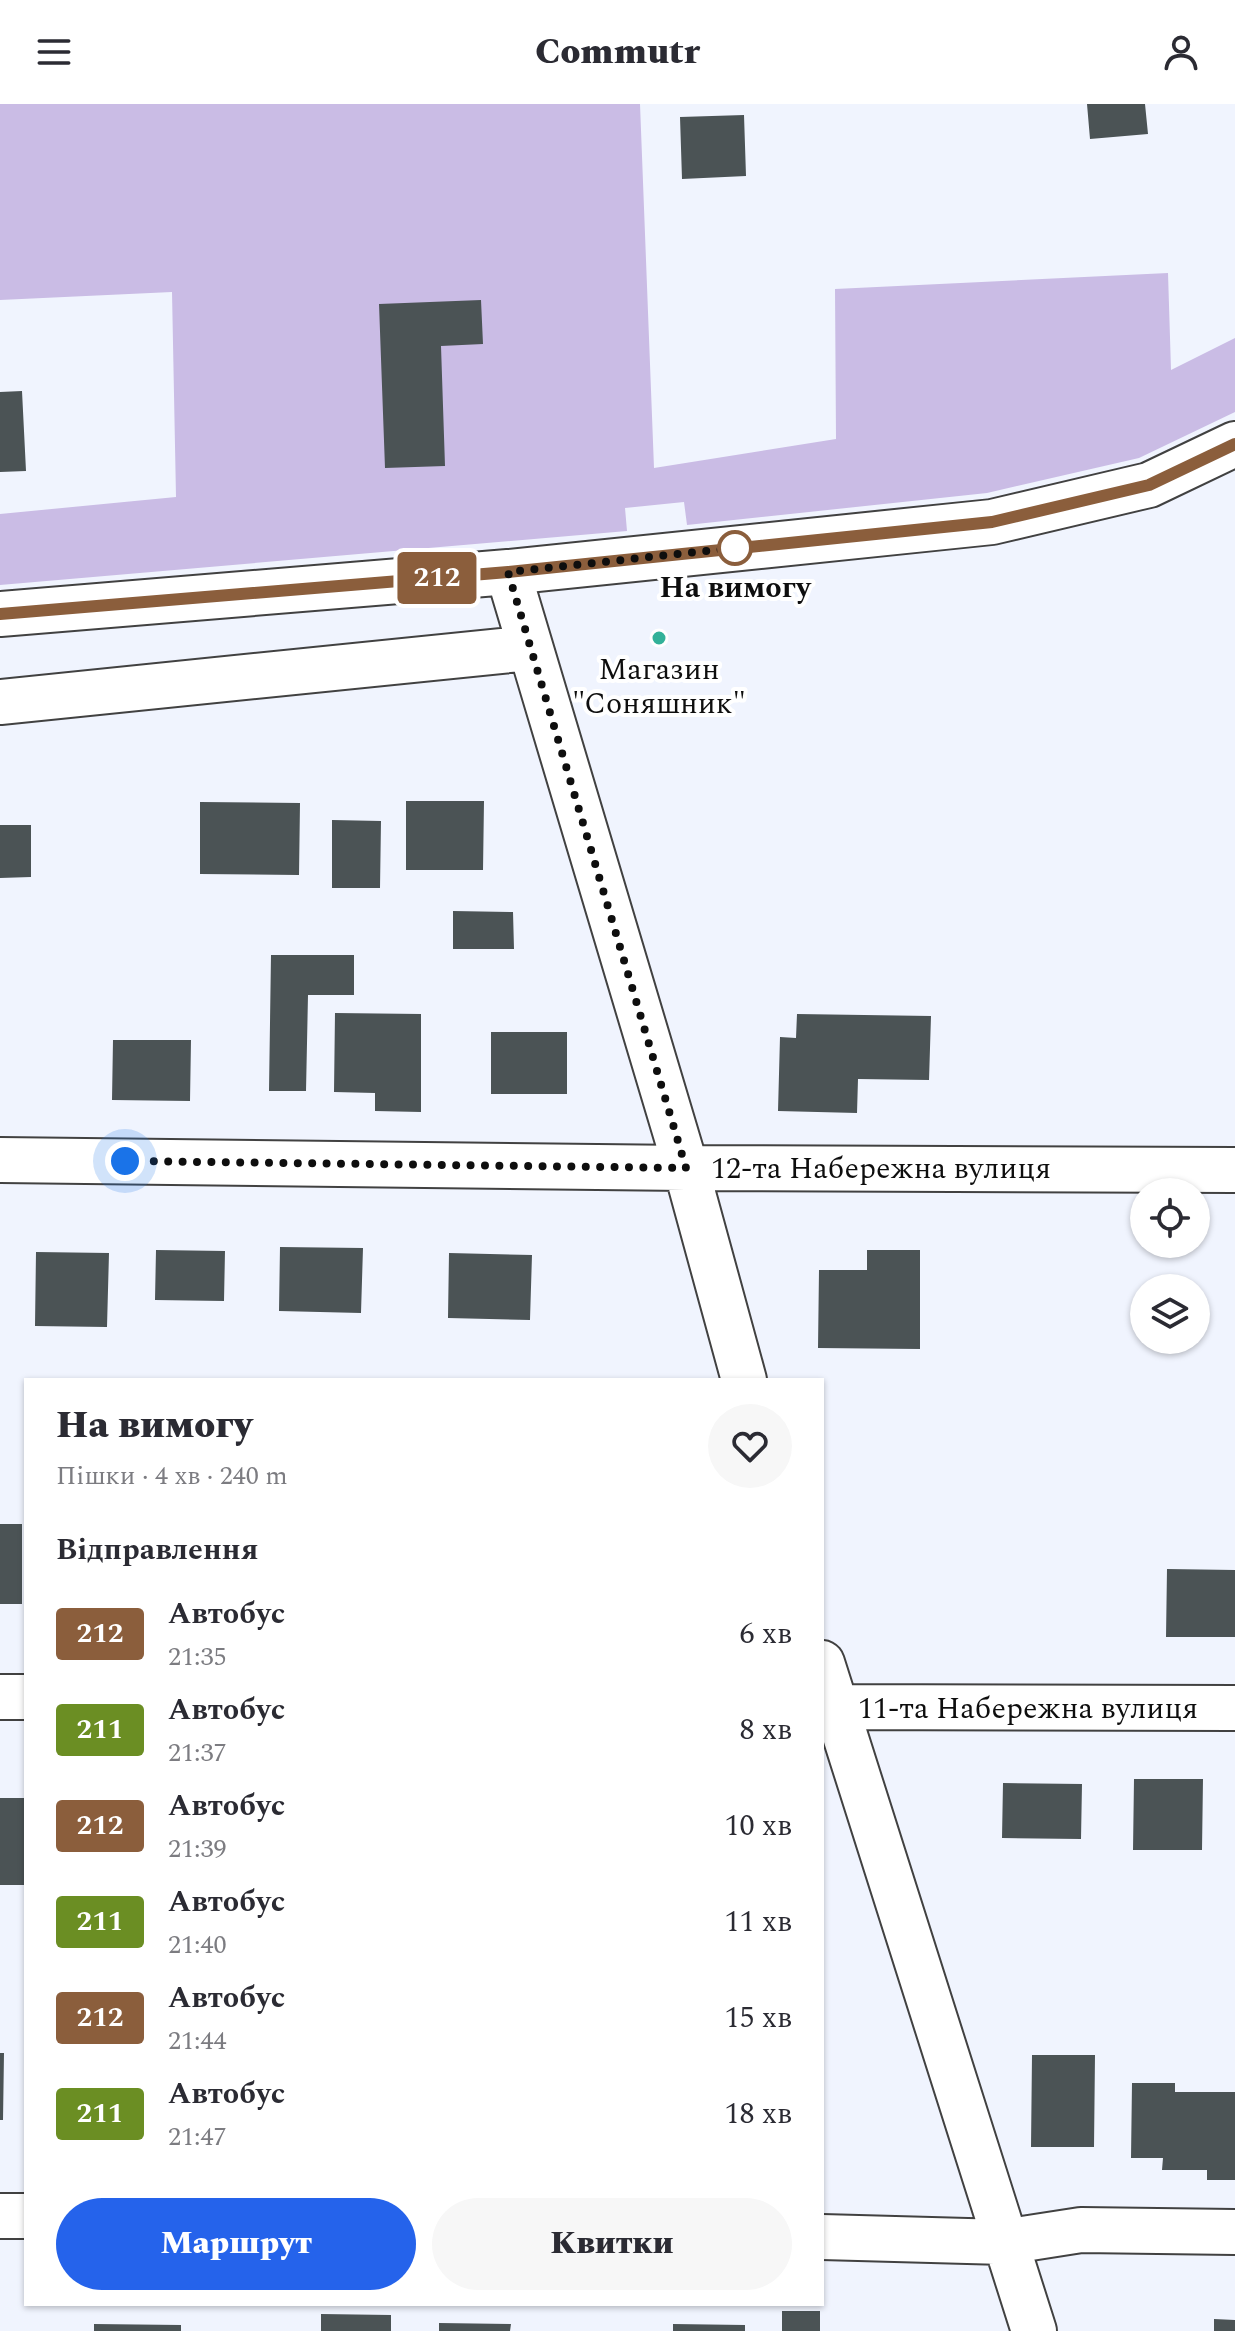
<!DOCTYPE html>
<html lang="uk">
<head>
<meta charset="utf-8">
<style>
	body { margin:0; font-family:Spectral,serif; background:#f7f7f7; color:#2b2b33; height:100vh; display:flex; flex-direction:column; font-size:30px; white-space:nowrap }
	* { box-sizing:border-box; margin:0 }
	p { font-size:26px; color:#7c7c81 }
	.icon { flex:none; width:44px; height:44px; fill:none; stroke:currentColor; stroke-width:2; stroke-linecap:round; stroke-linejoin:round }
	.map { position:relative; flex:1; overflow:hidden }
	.details { position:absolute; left:24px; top:1274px; width:800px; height:928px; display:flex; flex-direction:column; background:#fff; border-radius:0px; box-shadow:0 2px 6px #0004 }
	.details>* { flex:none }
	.badge { padding:0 16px; border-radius:6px; font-size:28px; line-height:52px }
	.fabs { position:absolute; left:1130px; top:1074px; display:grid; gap:16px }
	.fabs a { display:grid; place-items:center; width:80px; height:80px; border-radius:50%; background:#fff; box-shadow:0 2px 6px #0004; font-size:40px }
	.you { position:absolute; width:40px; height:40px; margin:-20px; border:6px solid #fff; border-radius:50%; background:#1a73e8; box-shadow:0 0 0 12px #1a73e833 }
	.map>.badge { position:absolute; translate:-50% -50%; box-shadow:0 0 0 4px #fff }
	h2 { padding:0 32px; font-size:30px; line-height:72px }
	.round { display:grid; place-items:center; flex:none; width:84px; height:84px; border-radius:42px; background:#f7f7f7 }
	.head { display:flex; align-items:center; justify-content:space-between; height:136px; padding:0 32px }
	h1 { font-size:38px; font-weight:800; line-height:60px }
	.primary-button { display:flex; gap:16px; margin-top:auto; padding:16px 32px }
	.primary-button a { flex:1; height:92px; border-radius:48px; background:#2563eb; color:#fff; font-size:32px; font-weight:800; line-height:92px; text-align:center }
	.primary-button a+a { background:#f7f7f7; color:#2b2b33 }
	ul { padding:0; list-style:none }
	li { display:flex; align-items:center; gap:24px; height:96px; padding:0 32px }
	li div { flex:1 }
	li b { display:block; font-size:30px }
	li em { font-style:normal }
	li .badge { min-width:88px; font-weight:700; text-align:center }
	header { display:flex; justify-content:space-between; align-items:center; height:104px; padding:0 32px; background:#fff; font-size:36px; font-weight:800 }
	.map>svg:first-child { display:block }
	.green { fill:#cabce5 }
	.building { fill:#4b5355 }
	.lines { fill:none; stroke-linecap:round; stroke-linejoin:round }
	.minor-casing { stroke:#414141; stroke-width:48 }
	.minor { stroke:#fff; stroke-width:44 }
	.line-casing { stroke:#fff; stroke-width:18 }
	.line { stroke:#8b5e3c; stroke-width:12 }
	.walk { stroke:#0e0e0e; stroke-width:8; stroke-dasharray:0 14.4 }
	.stop-dot { fill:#fff; stroke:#8b5e3c; stroke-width:4 }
	.poi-dot { fill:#33b199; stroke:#fff; stroke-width:3 }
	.labels { text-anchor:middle; stroke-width:8; stroke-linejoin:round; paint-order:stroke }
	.stop-label { font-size:30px; font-weight:bold; fill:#0e0e0e; stroke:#fff }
	.poi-label { font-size:30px; fill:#0e0e0e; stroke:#fff }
	.street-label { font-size:30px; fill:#0e0e0e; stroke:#fff }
</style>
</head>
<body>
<header><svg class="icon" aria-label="menu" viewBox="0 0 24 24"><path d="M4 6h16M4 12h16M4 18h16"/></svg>Commutr<svg class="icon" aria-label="person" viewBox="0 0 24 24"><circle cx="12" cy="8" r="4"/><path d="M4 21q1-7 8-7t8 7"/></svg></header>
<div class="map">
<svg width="1235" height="2227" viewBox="0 0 1235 2227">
	<rect width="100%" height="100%" fill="#f0f4fe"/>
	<path class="green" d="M0,0h640l14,364 182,-29 -1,-150 333,-16 3,97 64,-32v74l-96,46 -152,35 -300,32 -3,-23 -59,6 2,23 -627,54v-71l176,-17 -4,-205 -172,8z"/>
	<path class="building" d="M1087,0h58l3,30 -58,5z
		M744,11l2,61 -64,3 -2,-62z
		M481,196l2,44 -42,2 4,120 -60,2 -6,-164z
		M22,287l4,80 -26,1v-80z
		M406,697h78l-1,69h-77z
		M200,698l100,1 -1,72 -99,-1z
		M332,716l49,1 -1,67h-48z
		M0,721h31v52l-31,1z
		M453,807l60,1 1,37h-61z
		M271,851h83v40h-46l-2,96h-37z
		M335,909l86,1v98l-46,-1v-18l-41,-1z
		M797,910l134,2 -2,64 -71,-1 -1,34 -79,-2 2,-74 16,1z
		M491,928h76v62h-76z
		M113,936h78l-1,61 -78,-1z
		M280,1143l83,1 -2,65 -82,-2z
		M156,1146l69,1 -1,50 -69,-1z
		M867,1146h53v99l-102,-1 1,-78h48z
		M36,1148l73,1 -2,74 -72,-1z
		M449,1149l83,2 -2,65 -82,-2z
		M0,1420h22v80h-22z
		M1167,1465l68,1v67h-69z
		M1134,1675h69l-1,71h-69z
		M1003,1679l79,1 -1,55 -79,-1z
		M0,1694h26v87h-26z
		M0,1949h4l-1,67h-3z
		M1032,1951h63l-1,92h-63z
		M1132,1979h43v9h60v88h-28v-10h-45l1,-12h-32z
		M782,2207h38v20h-38z
		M321,2210l70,1v16h-70z
		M1214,2215l21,1v11h-21z
		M439,2219l72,1 -1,7h-71z
		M94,2220l87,1v6h-87z
		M673,2220l72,1v6h-72z"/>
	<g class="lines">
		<defs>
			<path id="minor" d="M508,468l178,596 58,212
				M0,510l508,-42 484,-50 157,-37 86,-41
				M0,598l530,-54
				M0,1056l686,8 549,2
				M822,1559l212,668
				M0,1593h26
				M822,1603l413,1
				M0,2112h26
				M822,2133l182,5 77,-12 154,2"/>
		</defs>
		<use href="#minor" class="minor-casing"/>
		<use href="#minor" class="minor"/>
	</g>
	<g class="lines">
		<defs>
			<path id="line" d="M0,510l508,-42 484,-50 157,-37 86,-41"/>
		</defs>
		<use href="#line" class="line-casing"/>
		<use href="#line" class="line"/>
		<path class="walk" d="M125,1057l561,7 -178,-596 227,-24"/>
	</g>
	<circle class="stop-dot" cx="735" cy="444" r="16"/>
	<circle class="poi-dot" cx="659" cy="534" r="8"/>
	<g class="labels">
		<g class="stop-label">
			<text x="735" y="493">На вимогу</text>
		</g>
		<g class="poi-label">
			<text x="659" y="575">Магазин<tspan x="659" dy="34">"Соняшник"</tspan></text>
		</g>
		<g class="street-label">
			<text x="881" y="1074">12-та Набережна вулиця</text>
			<text x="1028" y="1614">11-та Набережна вулиця</text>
		</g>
	</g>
</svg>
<div class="fabs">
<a><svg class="icon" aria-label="locate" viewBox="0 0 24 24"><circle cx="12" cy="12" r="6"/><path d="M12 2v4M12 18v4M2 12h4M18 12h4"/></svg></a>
<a><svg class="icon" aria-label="layers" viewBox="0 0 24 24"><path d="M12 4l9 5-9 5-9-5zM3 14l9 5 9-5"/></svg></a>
</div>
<div class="you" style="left:125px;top:1057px"></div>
<b class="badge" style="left:437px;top:474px;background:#8b5e3c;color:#fff">212</b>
<section class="details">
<div class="head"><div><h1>На вимогу</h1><p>Пішки · 4 хв · 240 m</p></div><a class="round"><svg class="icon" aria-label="heart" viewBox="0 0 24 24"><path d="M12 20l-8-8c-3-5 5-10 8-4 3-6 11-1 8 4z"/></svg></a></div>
<h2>Відправлення</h2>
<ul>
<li><span class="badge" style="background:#8b5e3c;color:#fff">212</span><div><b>Автобус</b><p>21:35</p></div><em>6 хв</em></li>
<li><span class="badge" style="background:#6b8e23;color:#fff">211</span><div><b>Автобус</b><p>21:37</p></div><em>8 хв</em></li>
<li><span class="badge" style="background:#8b5e3c;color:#fff">212</span><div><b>Автобус</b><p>21:39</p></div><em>10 хв</em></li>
<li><span class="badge" style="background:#6b8e23;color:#fff">211</span><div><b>Автобус</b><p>21:40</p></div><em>11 хв</em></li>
<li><span class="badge" style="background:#8b5e3c;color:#fff">212</span><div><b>Автобус</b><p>21:44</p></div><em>15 хв</em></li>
<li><span class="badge" style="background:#6b8e23;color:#fff">211</span><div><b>Автобус</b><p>21:47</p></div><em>18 хв</em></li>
</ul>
<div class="primary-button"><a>Маршрут</a><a>Квитки</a></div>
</section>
</div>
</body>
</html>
